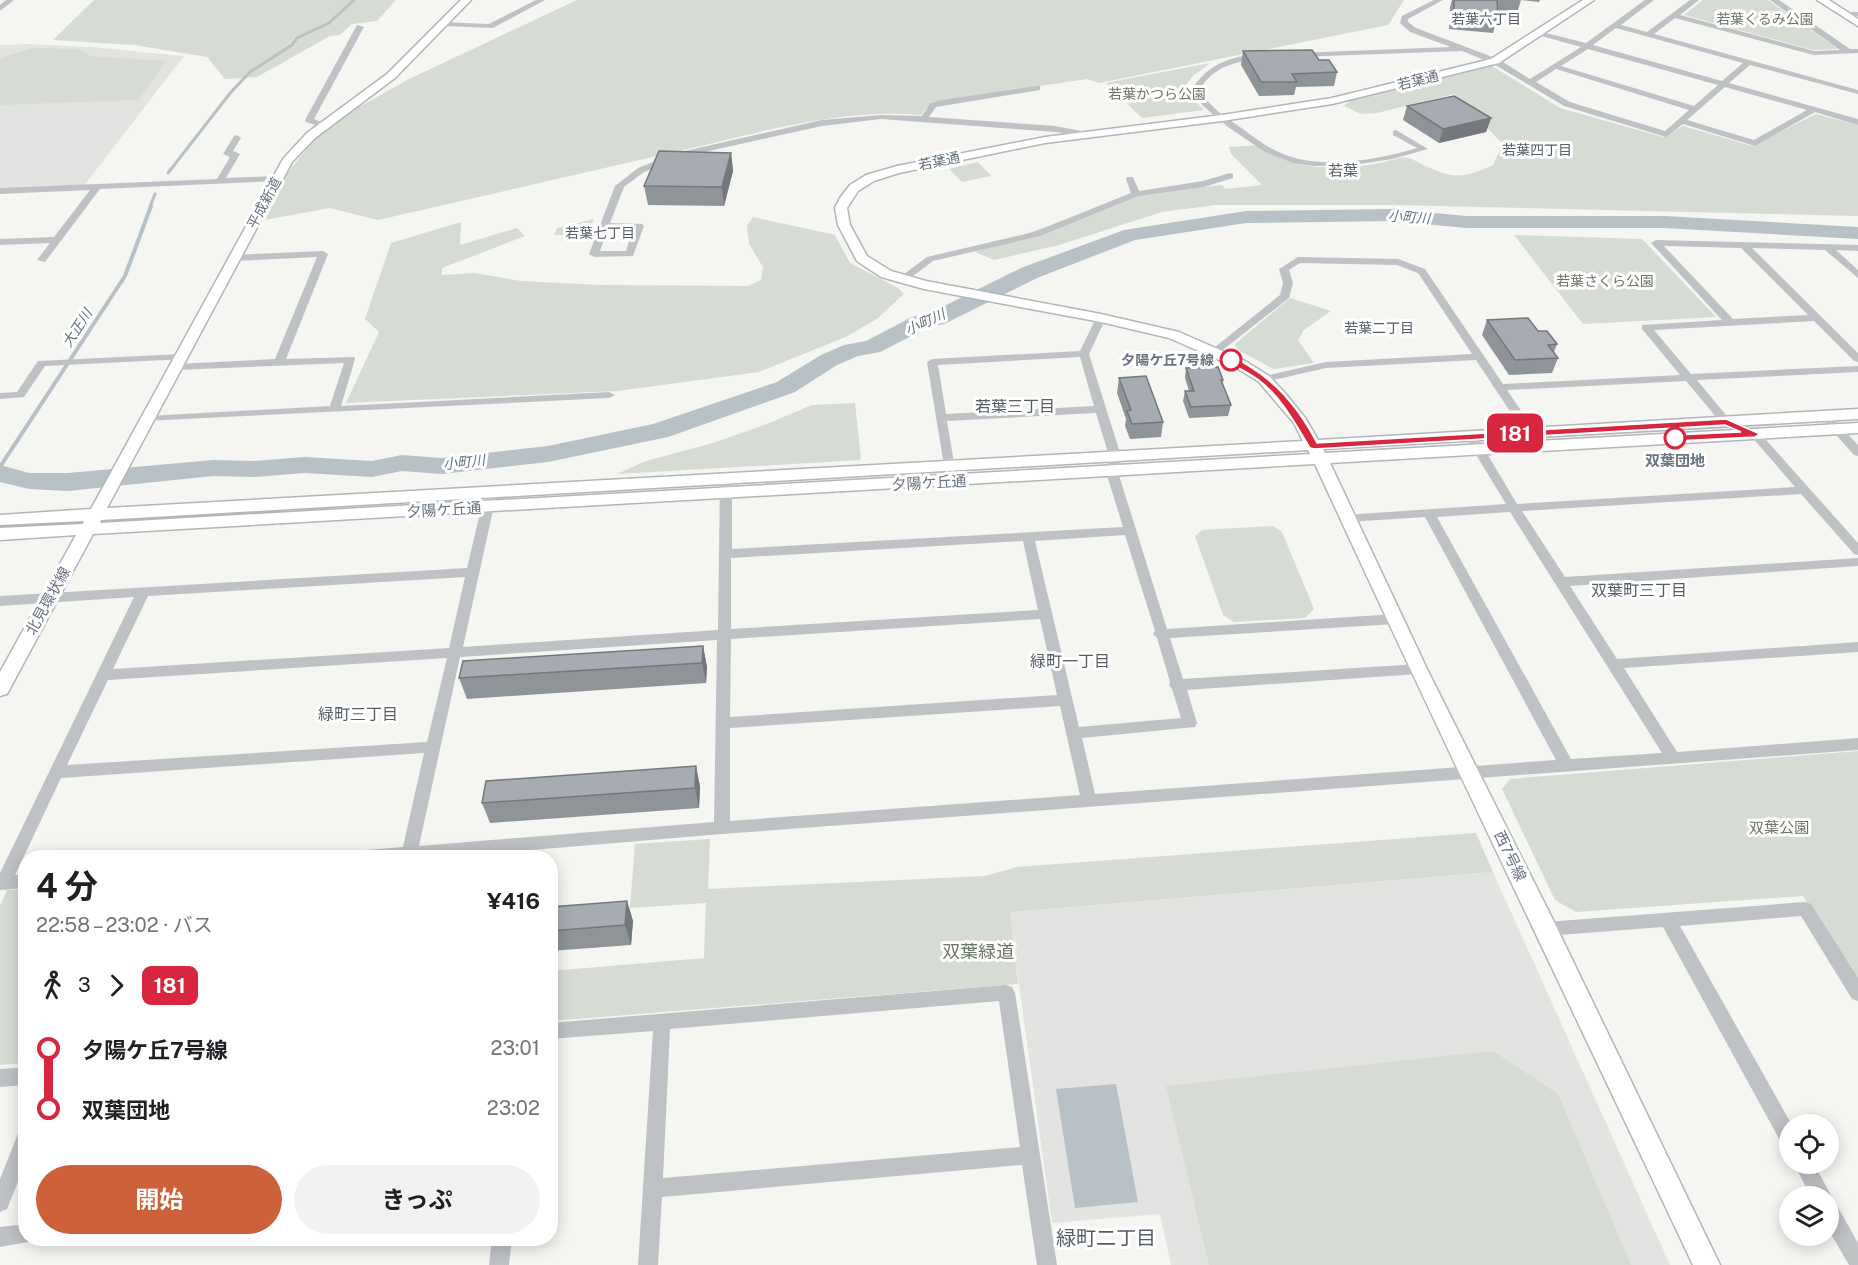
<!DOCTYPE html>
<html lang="ja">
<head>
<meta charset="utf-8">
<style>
	body { margin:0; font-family:"Public Sans","Noto Sans JP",sans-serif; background:#f2f2f2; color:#202124; height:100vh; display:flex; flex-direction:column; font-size:22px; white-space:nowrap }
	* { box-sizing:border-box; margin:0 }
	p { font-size:20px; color:#757577 }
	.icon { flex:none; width:33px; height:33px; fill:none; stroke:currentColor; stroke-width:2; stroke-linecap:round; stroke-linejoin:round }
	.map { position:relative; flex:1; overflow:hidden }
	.details { position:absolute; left:18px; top:850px; width:540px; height:396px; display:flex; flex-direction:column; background:#fff; border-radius:24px; box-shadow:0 3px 15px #0003 }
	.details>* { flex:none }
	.badge { padding:0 12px; border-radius:9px; font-size:21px; line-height:39px }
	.controls { position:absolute; left:1779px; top:1114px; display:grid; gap:12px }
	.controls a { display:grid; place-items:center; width:60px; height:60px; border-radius:50%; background:#fff; box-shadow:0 3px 15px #0003; font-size:30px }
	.map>.badge { position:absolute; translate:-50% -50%; box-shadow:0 0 0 3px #fff }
	.legs { display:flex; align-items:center; gap:9px; height:66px; padding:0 18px; font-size:20px }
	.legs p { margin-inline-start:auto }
	.head { display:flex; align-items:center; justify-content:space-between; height:102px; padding:0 18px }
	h1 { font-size:33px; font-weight:700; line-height:45px }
	.cta { display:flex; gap:12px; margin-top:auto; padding:12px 18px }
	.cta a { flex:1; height:69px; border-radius:36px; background:#cd613a; color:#fff; font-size:24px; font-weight:700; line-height:69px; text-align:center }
	.cta a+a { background:#f2f2f2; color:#202124 }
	ul { padding:0 18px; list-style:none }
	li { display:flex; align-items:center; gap:21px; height:60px; font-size:22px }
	li i { display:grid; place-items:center; width:9px; height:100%; margin:0 8px; background:currentColor }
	li i::after { content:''; width:15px; height:15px; margin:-8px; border:4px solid; border-radius:50%; background:#fff }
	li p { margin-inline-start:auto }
	li:first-child i { background:linear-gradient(#0000 50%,currentColor 0) }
	li:last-child i { background:linear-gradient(currentColor 50%,#0000 0) }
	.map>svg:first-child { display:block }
	.built { fill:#e3e4e2 }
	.green { fill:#d6dbd4 }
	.water { fill:#b8c1c5 }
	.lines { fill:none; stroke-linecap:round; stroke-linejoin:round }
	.stream-far1 { stroke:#b8c1c5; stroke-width:3 }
	.stream { stroke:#b8c1c5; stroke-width:4 }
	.river { fill:#b8c1c5; fill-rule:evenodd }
	.secondary-casing { stroke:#b2b6ba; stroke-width:3 }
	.street { fill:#bfc2c5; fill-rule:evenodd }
	.secondary { fill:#fff; fill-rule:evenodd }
	.wall { fill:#8f9498 }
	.shaded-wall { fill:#74787c }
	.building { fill:#a6acb1; stroke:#74787c; stroke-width:1.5 }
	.line-1 { fill:#d7263d; stroke:#fff; stroke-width:1.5 }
	.stop-1-dot { fill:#fff; stroke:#d7263d; stroke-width:3 }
	.labels { text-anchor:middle; stroke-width:6; stroke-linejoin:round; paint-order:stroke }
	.far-neighbourhood-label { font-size:14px; fill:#555d65; stroke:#fff }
	.far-park-label { font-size:14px; fill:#697766; stroke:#fff }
	.far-street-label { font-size:14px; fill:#68747f; stroke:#fff }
	.far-water-label { font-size:14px; font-style:italic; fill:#63757c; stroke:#fff }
	.far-stop-label { font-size:14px; font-weight:bold; fill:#68747f; stroke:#fff; text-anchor:end }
	.far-quarter-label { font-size:15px; fill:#555d65; stroke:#fff }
	.stop-label { font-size:15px; font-weight:bold; fill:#68747f; stroke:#fff }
	.street-label { font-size:15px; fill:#68747f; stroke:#fff }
	.park-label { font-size:15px; fill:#697766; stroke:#fff }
	.neighbourhood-label { font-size:16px; fill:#555d65; stroke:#fff }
	.near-park-label { font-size:18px; fill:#697766; stroke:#fff }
	.near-neighbourhood-label { font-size:20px; fill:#555d65; stroke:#fff }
</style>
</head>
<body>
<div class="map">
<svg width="1858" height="1265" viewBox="0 0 1858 1265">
	<rect width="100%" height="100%" fill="#f5f5f2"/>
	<path class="built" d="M27,44l64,3 93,9 -101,131 -83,4v-146z
		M1493,872l177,393h-499l-11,-51 -108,9 -43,-311z"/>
	<path class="green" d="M94,0h302l-19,21 -25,3 -12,11 -10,1 -73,41 -32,2 -18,-22 -73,-12 -81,-5z
		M577,0h827l-16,25 -289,58 -12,-4 -156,23 -10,13c-82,-7 -163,18 -242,36 -100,23 -201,46 -301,69l-48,-12 -66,12 25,-49 36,-45 84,-47z
		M1703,0h65l70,49 -25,1 -129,-35z
		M33,48l46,1 11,7 76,5 -28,39 -138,5v-47z
		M1210,63l-18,14 -6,8 1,8 17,17 -62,8 -36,-35z
		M1492,66l68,42 103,29 20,-11 69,20 64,-32 42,11v91l-463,-11h-179l-54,7 -103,33 -65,15 -19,-8 164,-58 83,-9 3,4 37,-4 -31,-31 -2,-7 31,-2c30,27 82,25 120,18 8,-1 19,-7 27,-5 7,1 15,7 21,9 28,13 38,10 65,-2l10,-21 -49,-50 -77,19 -16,1 -17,-8 6,-5z
		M978,162l13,14 -29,6 -13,-13z
		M753,217l82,18 15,28 48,25 6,6 -26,24 -30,18 -89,36 -141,19 -272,12 33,-71 -14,-13 26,-76 70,-21 -1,23 57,-17 8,8 -83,32v7l33,-2 46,8 80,4 147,1 13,-6 2,-13 -14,-23 -2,-18z
		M594,219l-7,16h-33l3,-7z
		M1514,235l128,4 74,78 -133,7z
		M1290,298l41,13 -27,19 -6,10 16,23 -40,6 -36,-19 -3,-6z
		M855,403l6,57 -244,14 29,-13 67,-18 54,-19 45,-19z
		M1273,526l9,6 32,77 -9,9 -71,4 -11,-7 -28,-79 7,-6z
		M1858,751v228l-55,-83 -227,16 -21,-12 -53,-111 8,-10z
		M1476,833l17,39 -483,40 8,72 -467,37v-50l153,-13 2,-55 -76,5 5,-64 75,-5 -2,50 277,-13 32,-9z
		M25,889v174l-25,2v-159l7,-16z
		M1493,1051l65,43 73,171h-422l-43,-179z"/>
	<path class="water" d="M1116,1084l22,118 -63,6 -19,-119z"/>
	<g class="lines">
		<path class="stream-far1" d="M168,173l63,-81 19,-20 42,-27 5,-7 32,-15 25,-23
			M150,207l5,-13"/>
		<path class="stream" d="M0,467l125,-191 26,-70"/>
		<path class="river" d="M1391,209l76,7h197l194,11v12l-194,-11h-197l-76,-7 -145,2 -111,17 -98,38 -93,46 -17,4 -47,24 -22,4 -21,9 -42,27 -127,45 -120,25 -106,12 -40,-3 -30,6 -67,-4 -51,4 -41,-1 -145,15 -39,-2 -29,-7v-17l29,8h39l145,-13 41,1 51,-4 67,4 30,-6 40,3 106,-12 105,-22 124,-42 44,-27 23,-10 22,-4 46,-24 18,-4 91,-45 103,-38 122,-19z"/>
		<defs>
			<path id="secondary" d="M461,0h10l-76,78 -80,60 -23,24 -185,346 1196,-67 -9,-18 -35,-41 -24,-15 -66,-29 -68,-16 -177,-33 -43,-12 -24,-16 -19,-36 -3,-17 5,-10 10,-13 16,-10 31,-9 148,-29 177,-22 110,-17 159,-39 92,-59h11l-95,63 -167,41 -110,17 -177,22 -146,30 -25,8 -16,10 -11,17 3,17 17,31 24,15 35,10 175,33 78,18 66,29 24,15 16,17 21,26 12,21 540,-31v10l-535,30 2,4 533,-30v10l-528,30 97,206 127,253 166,343h-27c-126,-267 -255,-533 -378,-801l-1222,70 -86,160 -7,2v-24l76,-137 -76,5v-12l83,-4 1,-3 -84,4v-10l91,-6 192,-350 24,-26 80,-59zM1308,450l2,4 -1210,69 1,-3z
				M1817,0h12l29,19v7z"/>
		</defs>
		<use href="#secondary" class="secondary-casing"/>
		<path class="street" d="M6,0h8l-14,11v-6z
			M536,0h9l-52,28 -50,-2 -4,-2 4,-2 46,2z
			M1434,0h9l-35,19v3l8,6 82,31 32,20 51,-32 -43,-12v-4l48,12 59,-43h9l-33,25 26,7 43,-32h9l-19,15 134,36 26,-1 -70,-50h9l71,49h8v4l-44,2 -139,-37 -21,16 204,56v4l-108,-29 -21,18 129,36v6l-43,-13 -60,34 -72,-22 -17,13 -102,-31 -72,-43 -30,-12 -165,6 -4,-2 4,-2 154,-6 -41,-15 -10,-9 2,-7zM1616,28l127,35 -21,18 -129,-36zM1588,49l130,36 -24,21 -133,-40zM1556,69l133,41 -24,21 -95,-29 -34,-20zM1725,87l82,23 -53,30 -67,-20z
			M1841,12h17v4h-17z
			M357,25l7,2 -50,92 12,5 -4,3 -16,-5 -1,-2z
			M1260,54l4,2 -1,2c-27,4 -48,7 -63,31 8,17 25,28 40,38 14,10 27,21 43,27 40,16 94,6 134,-6l-24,-13v-4l3,-1 32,19 -36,10 -39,6 -39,1 -21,-3 -28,-11 -37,-25 -25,-21 -11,-17c16,-25 39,-33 68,-35z
			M1037,86h3v4l-104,17 -7,10 126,9 37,7v4l-37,-5 -174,-13 -59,7 -140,31 -38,15 -20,15 -14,36 32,1 2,2 -11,30 -39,1 -5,-3 26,-68 23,-18 38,-15 146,-33 59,-5 41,1 8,-13 11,-3zM608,229h25l-7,22h-26z
			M237,135l4,3 -8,13 7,3 -14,24 50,-2 4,3 -1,2 -179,8 -55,73 -8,-2 13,-17 -50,2v-6l54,-2 36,-47 -90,4v-6l217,-9 13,-22 -7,-3 11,-18z
			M1230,173l3,1v4l-29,9 -66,9 -98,40 -107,25 -28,21h-8l-1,-2 31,-23 107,-25 97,-39 -5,-14 1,-2h6l6,14 64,-10z
			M1656,240l202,5v6l-22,-1 22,20v8l-33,-28 -73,-2 106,105v9l-4,-1 -40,-40 -160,9 37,44 167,-8v6l-161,8 33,40 29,12 99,111v12l-4,-1 -53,-60 -279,17 43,66 293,-19v8l-288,20 47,73 241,-17v10l-234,16 53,84 181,-14v12l-1136,84 -287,24h-89l2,-5 6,-2 49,-4 21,-94 -363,25 -46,97 11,-1v14l-26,2v-17l134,-276 -134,9v-10l467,-28 18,-76 6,-4 6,4 -34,155 255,-17 2,-151 6,-4 6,4v70l391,-22 -17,-55 3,-16 -13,-43 -149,8 10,60 -2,3h-8l-20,-122 5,-3 148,-8 16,-33 5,-3 5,3 -17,36 32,102 -3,16 49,157 228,-15 7,5 -7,5 -225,14 13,41 235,-15 5,1 2,4 -2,4 -5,1 -231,16 10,33 -2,4 -113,11 13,56 461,-34 -131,-243 -77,5 -4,-1 -2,-3 2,-3 162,-11 -42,-69 6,-4 6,4 41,69 278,-17 -44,-51 -29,-12 -36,-43 -179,9 38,56 -6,4 -4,-1 -59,-89 -150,8 -62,14 -4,-1v-4l66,-15 146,-8 -54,-81 -21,-8 -97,-2 -11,7 4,13 -4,15 -70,55h-8l-1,-2 70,-56 3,-12 -4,-14 19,-12 100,2 27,10 78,115 177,-9 -38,-46v-4l80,-5 -69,-75 -2,-2zM1664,246l77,2 67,67 -75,4zM1080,357l14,49 -148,8 -8,-49zM1510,512l152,241 -91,6 -134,-242zM1125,535l30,96 -2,3 4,4 13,44 -1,3 3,4 9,29 -102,9 -44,-186zM1023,541l15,69 -307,19v-71zM465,577l-16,71 -336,21 35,-73zM1040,619l17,76 -327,22 1,-78zM717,640l-3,182 -295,24 41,-189zM447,658l-20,84 -360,23 41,-85zM1060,706l20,89 -350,26v-93z
			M323,251l5,3 -42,105 68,-2 1,2 -14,47 268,-14 6,3 -6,3 -465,23v-4l4,-1 182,-10 14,-43 -167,7 -5,-3 5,-3 98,-5 42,-102 -83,4 -5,-3 5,-3z
			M182,354l4,1v4l-141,7 -21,31 -24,2v-6l17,-1 21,-31z
			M1825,413l4,1 29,31v11l-4,-1 -33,-37 -2,-2z
			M1805,902l6,2 47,74v23l-6,-2 -51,-83 -121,10 112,199h-2v23l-7,-2 -120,-219 -117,9 -6,-2 -2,-5 2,-5 6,-2z
			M1006,985l6,2 3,6 42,272h-20l-15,-100 -360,32 -4,68h-20l15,-234 -103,8v-16zM999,1001l21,146 -357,31 7,-149z
			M26,1067v18l-26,2v-18z
			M26,1129v33l-19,47 -7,3v-33l19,-48z
			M1794,1164h20l18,33 -2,3 5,2 23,41v22h-9l-21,-36v-32h-17z
			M26,1224v15h8l-1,2 -33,6v-20z
			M492,1239h20l-3,26h-20z"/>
		<use href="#secondary" class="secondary"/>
	</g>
	<path class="wall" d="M1452,0h88l-1,2 -18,-2 -5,17 -18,-2 -5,18 -44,-4 1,-22z
		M1243,51l76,9 18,12 -3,14 -38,1 -2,8 -35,1 -18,-31z
		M1407,106l84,12 -5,14 -47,11 -36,-23z
		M731,153l2,18 -9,35 -76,-1 -4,-19z
		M1487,320l51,11 19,13 -3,8 4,6 -6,15 -43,2 -27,-40z
		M1186,368l37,12 -1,5 9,20 -3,11 -39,2 -6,-17 2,-10h4l-4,-13z
		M1119,378l44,44 -2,15 -31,2 -5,-13 1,-7 -9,-26z
		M703,646l4,21 -1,16 -239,16 -8,-21z
		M696,766l4,21 -1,21 -209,15 -8,-20z
		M627,901l6,20 -2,24 -81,6v-44z"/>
	<path class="shaded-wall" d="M1491,118l-5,14 -47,11 4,-14z
		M731,153l2,18 -9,35 -2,-19z
		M703,646l4,21 -1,16 -4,-20z
		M696,766l4,21 -1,21 -4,-20z
		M627,901l6,20 -2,24 -6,-20z"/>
	<path class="building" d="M1454,0h43l1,16 -44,-4z
		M1312,50l7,10h10l8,12 -45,2 5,8h-36l-18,-31z
		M1454,96l37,22 -48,11 -36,-23z
		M659,151l72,2 -9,34 -78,-1z
		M1528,318l10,13h9l10,13 -9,1 10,13 -43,2 -28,-40z
		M1218,367l5,13h-2l10,25 -40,2 -6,-16h9l-8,-23z
		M1146,376l17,46 -31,2 -5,-13 4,-1 -12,-32z
		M703,646l-1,17 -243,15 4,-17z
		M696,766l-1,22 -213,15 4,-22z
		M627,901l-2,24 -75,6v-24z"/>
	<path class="line-1" d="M1228,358c8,-1 14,4 21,8 30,18 52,46 68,77l409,-24 34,15 -5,3 -80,4 -5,-3 5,-3 66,-3 -16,-7 -411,24 -4,-1c-14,-23 -28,-50 -50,-67 -10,-8 -22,-13 -32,-19z"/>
	<g class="stop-1-dot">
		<circle cx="1231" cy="360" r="10"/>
		<circle cx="1675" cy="438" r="10"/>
	</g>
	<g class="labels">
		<g class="far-neighbourhood-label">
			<text x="1486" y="24">若葉六丁目</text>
			<text x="1537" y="155">若葉四丁目</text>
			<text x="600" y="238">若葉七丁目</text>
			<text x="1379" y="333">若葉二丁目</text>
		</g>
		<g class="far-park-label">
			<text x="1765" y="24">若葉くるみ公園</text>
			<text x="1157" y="99">若葉かつら公園</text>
			<text x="1605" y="286">若葉さくら公園</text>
		</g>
		<g class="far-street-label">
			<text transform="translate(1418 80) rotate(-14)" y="5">若葉通</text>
			<text transform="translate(939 161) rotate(-12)" y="5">若葉通</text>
			<text transform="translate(264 203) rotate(-62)" y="5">平成新道</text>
		</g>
		<g class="far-water-label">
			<text transform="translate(1409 217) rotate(4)" y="5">小町川</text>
			<text transform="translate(925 322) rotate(-25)" y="5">小町川</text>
			<text transform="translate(77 328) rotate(-57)" y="5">大正川</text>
			<text transform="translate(464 462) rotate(-6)" y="5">小町川</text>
		</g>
		<g class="far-stop-label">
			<text x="1214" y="365">夕陽ケ丘7号線</text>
		</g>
		<g class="far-quarter-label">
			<text x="1343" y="176">若葉</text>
		</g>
		<g class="stop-label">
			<text x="1675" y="466">双葉団地</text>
		</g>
		<g class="street-label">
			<text transform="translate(929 483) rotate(-3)" y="5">夕陽ケ丘通</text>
			<text transform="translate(444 510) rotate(-3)" y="5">夕陽ケ丘通</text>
			<text transform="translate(48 601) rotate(-61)" y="5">北見環状線</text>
			<text transform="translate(1510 856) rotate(64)" y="5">西7号線</text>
		</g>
		<g class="park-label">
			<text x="1779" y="833">双葉公園</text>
		</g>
		<g class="neighbourhood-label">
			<text x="1015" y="412">若葉三丁目</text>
			<text x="1639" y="596">双葉町三丁目</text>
			<text x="1070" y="667">緑町一丁目</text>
			<text x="358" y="720">緑町三丁目</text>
		</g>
		<g class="near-park-label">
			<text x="978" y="958">双葉緑道</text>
		</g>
		<g class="near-neighbourhood-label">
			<text x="1106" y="1245">緑町二丁目</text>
		</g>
	</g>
</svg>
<div class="controls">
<a><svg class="icon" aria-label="locate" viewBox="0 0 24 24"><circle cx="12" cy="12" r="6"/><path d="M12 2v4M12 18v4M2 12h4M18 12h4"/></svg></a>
<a><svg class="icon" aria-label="layers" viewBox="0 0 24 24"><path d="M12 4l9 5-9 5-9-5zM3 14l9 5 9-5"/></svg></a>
</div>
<b class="badge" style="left:1515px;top:433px;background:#d7263d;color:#fff">181</b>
<section class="details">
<div class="head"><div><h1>4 分</h1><p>22:58 – 23:02 · バス</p></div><b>¥416</b></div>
<div class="legs"><svg class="icon" aria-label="walk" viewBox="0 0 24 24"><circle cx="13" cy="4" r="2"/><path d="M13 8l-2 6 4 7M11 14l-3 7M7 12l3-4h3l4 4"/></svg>3<svg class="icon" aria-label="forward" viewBox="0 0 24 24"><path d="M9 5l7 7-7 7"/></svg><b class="badge" style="background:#d7263d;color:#fff">181</b></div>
<ul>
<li><i style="color:#d7263d"></i><b>夕陽ケ丘7号線</b><p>23:01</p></li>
<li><i style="color:#d7263d"></i><b>双葉団地</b><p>23:02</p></li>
</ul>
<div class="cta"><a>開始</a><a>きっぷ</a></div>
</section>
</div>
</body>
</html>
